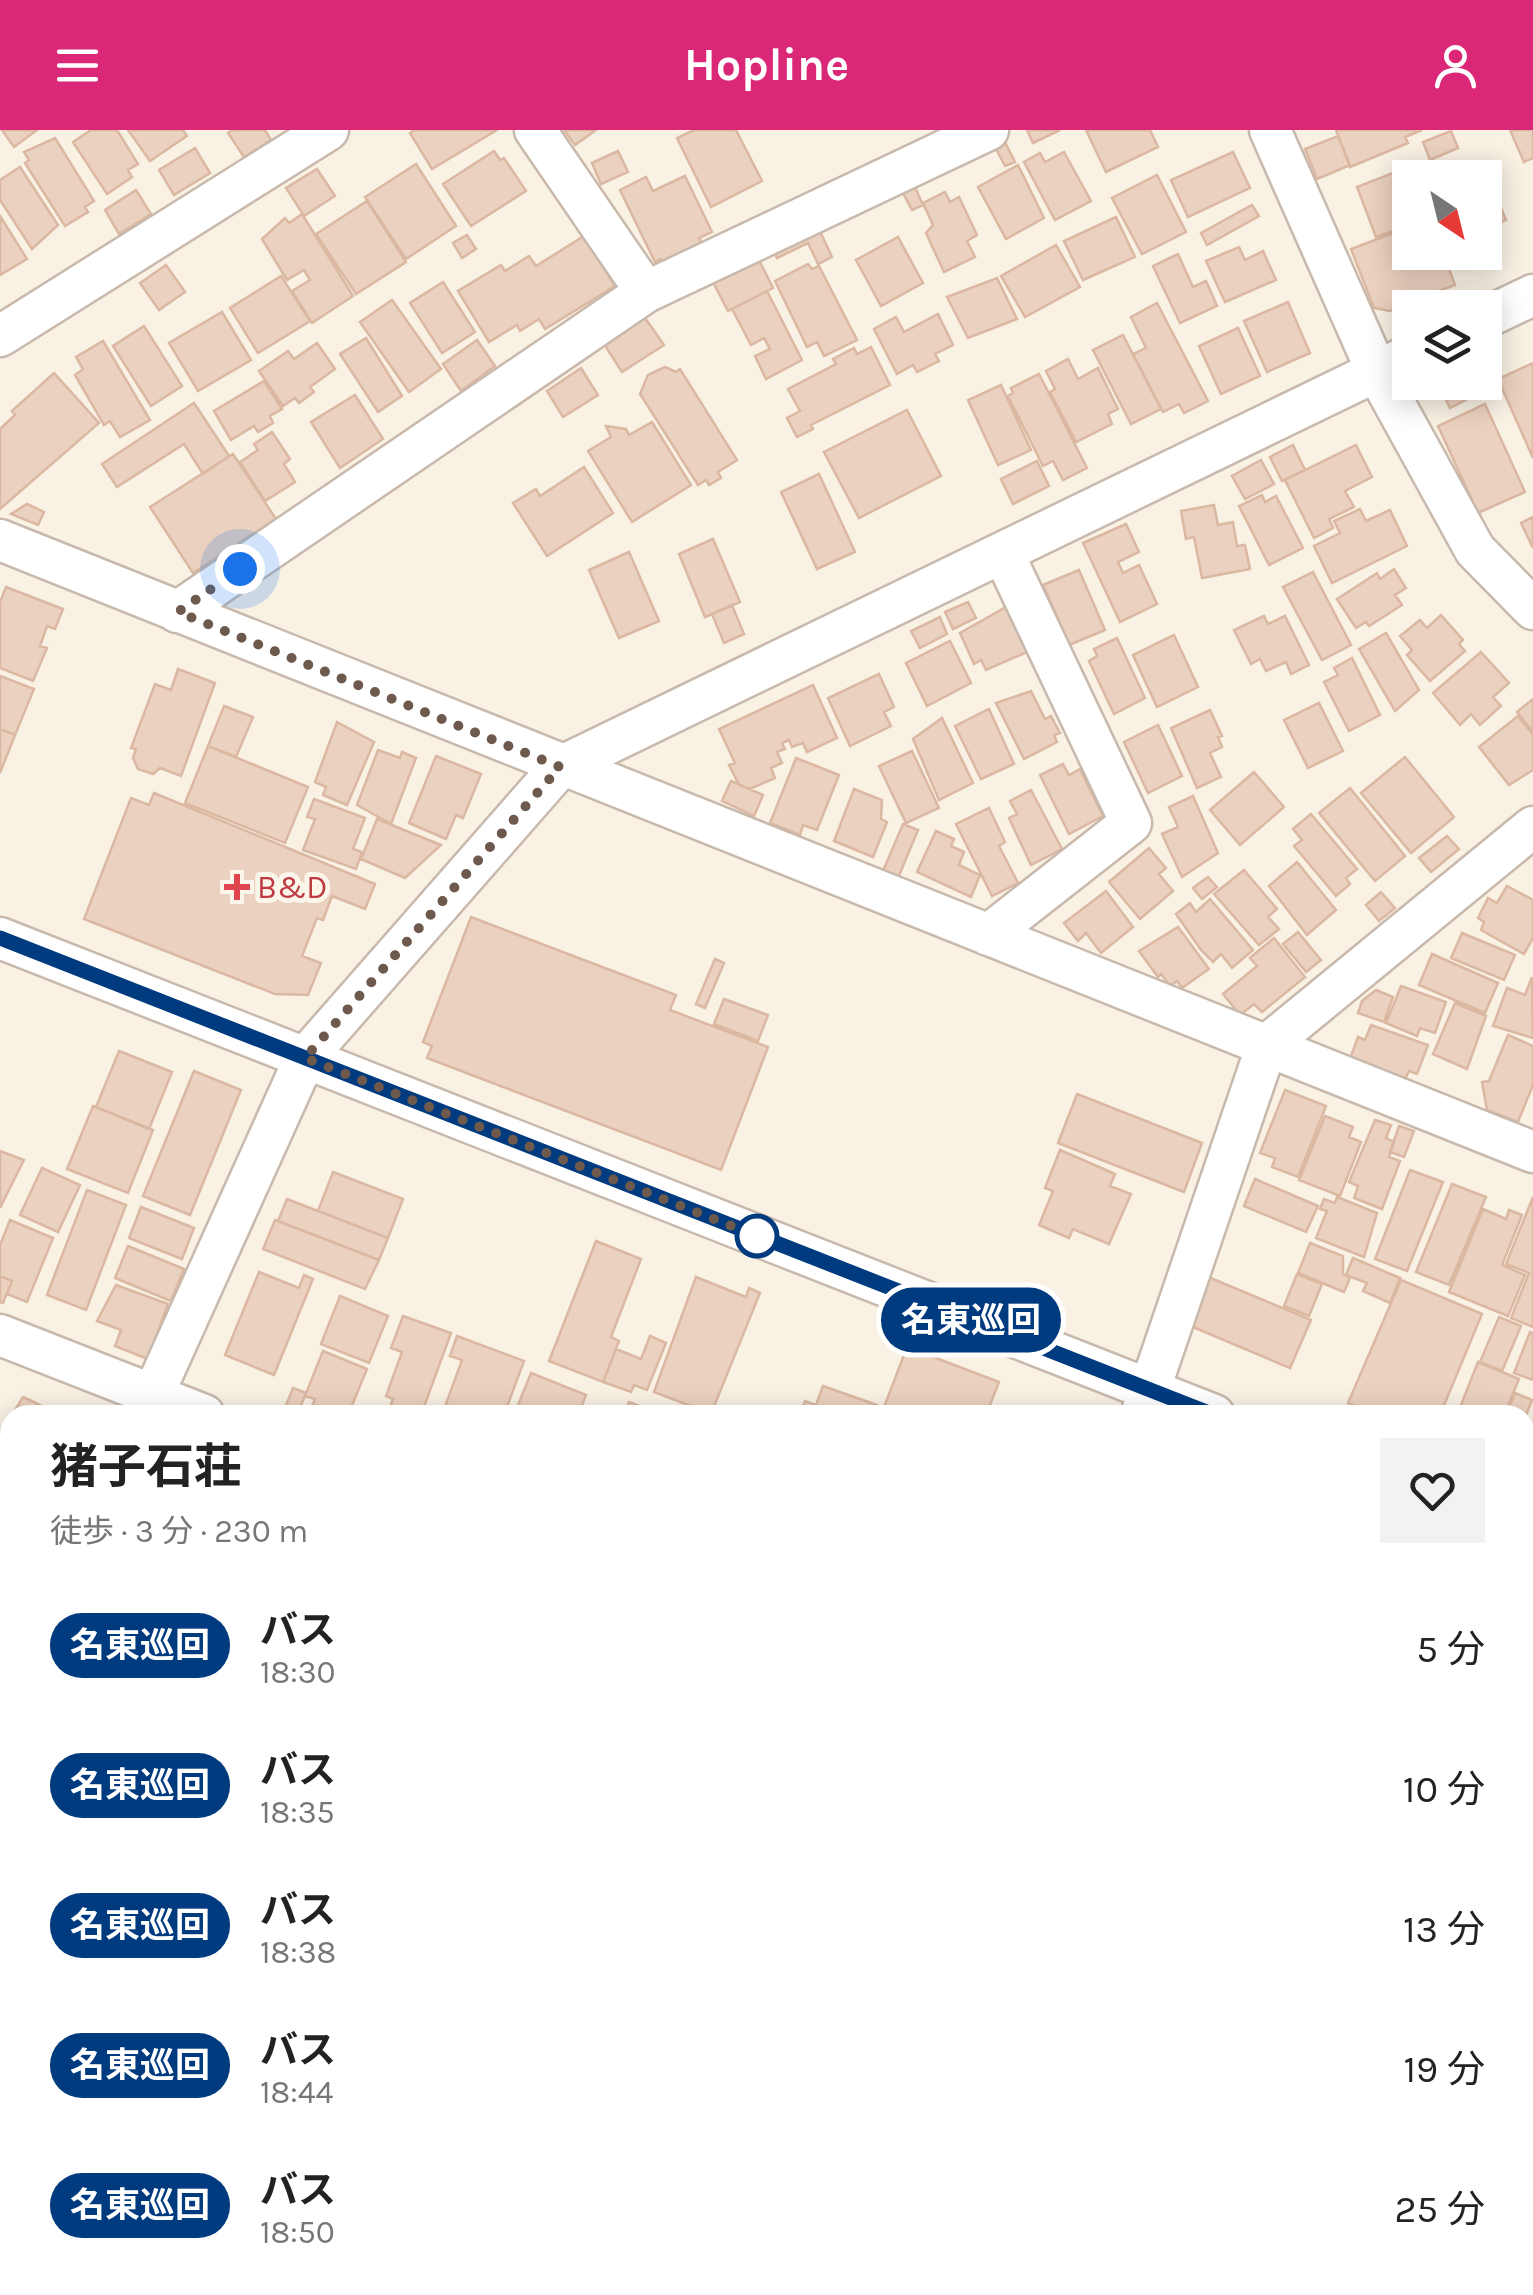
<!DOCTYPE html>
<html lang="ja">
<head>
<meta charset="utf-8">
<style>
	body { margin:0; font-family:Karla,"Noto Sans JP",sans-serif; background:#f2f2f2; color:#222; height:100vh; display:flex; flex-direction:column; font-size:38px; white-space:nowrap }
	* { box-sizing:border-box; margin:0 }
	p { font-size:32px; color:#767676 }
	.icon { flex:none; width:55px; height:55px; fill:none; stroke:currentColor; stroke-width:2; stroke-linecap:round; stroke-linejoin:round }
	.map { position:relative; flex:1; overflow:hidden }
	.panel { position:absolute; left:0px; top:1275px; width:1535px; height:890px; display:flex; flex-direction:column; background:#fff; border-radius:30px 30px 0 0; box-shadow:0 5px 25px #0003 }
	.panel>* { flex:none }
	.badge { padding:0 20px; border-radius:32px; font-size:35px; line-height:65px }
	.needle { width:65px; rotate:145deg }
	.controls { position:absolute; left:1392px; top:30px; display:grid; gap:20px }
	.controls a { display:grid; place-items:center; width:110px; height:110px; border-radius:0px; background:#fff; box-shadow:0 5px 25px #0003; font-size:50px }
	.you { position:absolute; width:50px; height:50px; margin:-25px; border:8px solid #fff; border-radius:50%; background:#1a73e8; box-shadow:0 0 0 15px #1a73e833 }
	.map>.badge { position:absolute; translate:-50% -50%; box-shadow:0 0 0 5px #fff }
	.round { display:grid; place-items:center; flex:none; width:105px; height:105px; border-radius:0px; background:#f2f2f2 }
	.head { display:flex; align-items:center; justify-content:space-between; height:170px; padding:0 50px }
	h1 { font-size:48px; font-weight:700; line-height:75px }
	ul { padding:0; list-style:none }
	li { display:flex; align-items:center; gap:30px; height:140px; padding:0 50px }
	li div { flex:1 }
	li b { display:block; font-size:38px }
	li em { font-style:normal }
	li .badge { min-width:110px; font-weight:700; text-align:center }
	header { display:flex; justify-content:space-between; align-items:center; height:130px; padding:0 50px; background:#db2777; color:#fff; font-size:45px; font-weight:700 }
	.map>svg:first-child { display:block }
	.green { fill:#d1e4c4 }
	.building { fill:#ebd1bf; stroke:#dbb8a1; stroke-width:2.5 }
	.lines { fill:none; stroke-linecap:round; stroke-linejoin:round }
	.minor-casing { stroke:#c8b9ac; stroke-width:45 }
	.minor { stroke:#fff; stroke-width:40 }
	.line-casing { stroke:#fff; stroke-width:22 }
	.line { stroke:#003b80; stroke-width:15 }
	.walk { stroke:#6e594d; stroke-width:10; stroke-dasharray:0 18 }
	.health-dot { fill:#e0444e; stroke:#fcf5e9; stroke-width:4 }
	.stop-dot { fill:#fff; stroke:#003b80; stroke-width:5 }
	.labels { text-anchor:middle; stroke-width:10; stroke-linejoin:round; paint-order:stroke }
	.health-label { font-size:32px; fill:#be3a42; stroke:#fcf5e9; text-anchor:start }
</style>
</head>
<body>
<header><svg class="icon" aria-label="menu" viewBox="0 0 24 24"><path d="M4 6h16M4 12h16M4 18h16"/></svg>Hopline<svg class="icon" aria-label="person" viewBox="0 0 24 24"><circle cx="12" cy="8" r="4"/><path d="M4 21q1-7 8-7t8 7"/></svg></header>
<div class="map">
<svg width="1533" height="2165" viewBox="0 0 1533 2165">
	<rect width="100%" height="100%" fill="#f9f1e4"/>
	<path class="green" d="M1525,1727l8,1v416l-8,1z"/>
	<path class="building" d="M2,0h35l-23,17z
		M91,0h26l21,34 -10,6 4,7 -25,17 -34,-52z
		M128,0h55l4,6 -37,25z
		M233,0h32l6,10 -27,17 -16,-24z
		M414,0h83l-65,39 -22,-36z
		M564,0h32l-21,15z
		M694,0h42l26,51 -51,26 -34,-69z
		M1027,0h33l-27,13z
		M1086,0h64l8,17 -52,25z
		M1336,0h86l-17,7 3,6 -58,24z
		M1510,0h23v28l-9,4z
		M1451,1l7,17 -28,12 -7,-18z
		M1338,6l12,29 -33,14 -12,-30z
		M55,8l39,63 -9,6 3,5 -23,14 -40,-63 4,-3 -5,-8z
		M1004,10l11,22 -10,4 -11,-21z
		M195,18l15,25 -36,22 -15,-25z
		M494,21l6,9 4,-2 22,33 -55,35 -28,-42z
		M618,21l10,21 -27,12 -9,-21z
		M1064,22l27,49 -36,19 -31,-58 16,-9 5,9z
		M1233,22l17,36 -62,29 -17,-37z
		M416,34l40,62 -50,33 -41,-62z
		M1018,35l26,53 -38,21 -28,-52z
		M20,37l38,58 -26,24 -32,-49v-20z
		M317,39l18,27 -31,20 -18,-28z
		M1403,39l7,18v38l-34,12 -19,-50z
		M1485,40l21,50 -15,7 7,16 -13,4v-69h-15z
		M1157,45l29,57 -44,22 -30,-56z
		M685,46l27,56 -13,6 3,6 -39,19 -2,-4 -6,3 -35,-72 26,-13 7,14z
		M913,53l10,22 -11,5 -11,-21z
		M136,60l15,24 -32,20 -14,-24z
		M945,62l5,10 9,-5 18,38 -10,6 8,16 -31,15 -18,-39 7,-8 -10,-22z
		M367,71l39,61 -50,32 -40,-60z
		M1252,75l7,11 -52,29 -6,-12z
		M302,84l51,82 -41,27 -20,-32 18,-11 -6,-10 -17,10 -25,-41 23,-21 4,5z
		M0,86l27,43 -27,16z
		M1116,87l19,40 -52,23 -19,-39z
		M1407,98l3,24h33l12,33 -25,9 2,8 -12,5 -3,-7 -27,11 -16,-3 -23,-59z
		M819,99l13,28 -14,7 -10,-21 -31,15 -4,-8z
		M467,105l9,14 -14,9 -9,-15z
		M584,106l31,50 -70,43 -6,-10 -19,12 -3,-6 -28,17 -31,-51 43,-26 4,6 24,-15 7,10z
		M898,107l25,46 -42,23 -25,-46z
		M1056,115l24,42 -55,30 -24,-41z
		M1239,117l6,13 18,-9 13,29 -51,22 -19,-41z
		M1178,124l15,33 13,-6 11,25 -37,17 -27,-57z
		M758,128l15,30 -45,23 -15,-29z
		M808,134l4,5 7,-3 38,74 -33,16 -7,-14 -10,5 -32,-66z
		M166,135l19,27 -26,18 -19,-27z
		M281,146l29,45 -52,32 -28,-45z
		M997,148l20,41 -49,19 -21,-41z
		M443,152l32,50 -33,21 -32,-50z
		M767,161l35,69 -36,19 -11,-23 15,-7 -6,-11 -13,7 -19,-36z
		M392,170l49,69 -32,23 -49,-70z
		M1288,172l22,51 -43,19 -23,-51z
		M1157,173l51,98 -24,12 -5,-9 -16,8 -30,-58 13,-6 -15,-31z
		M222,182l29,48 -53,31 -29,-48z
		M938,184l15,31 -18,9 4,7 -22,11 -4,-7 -16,9 -23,-45 22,-12 8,15z
		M645,188l19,27 -42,27 -18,-28z
		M144,196l38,60 -31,20 -38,-60z
		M1238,198l22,48 -39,18 -22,-48z
		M1123,205l38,74 -30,15 -38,-74z
		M366,208l36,58 -24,16 -38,-58z
		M477,210l18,26 -34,25 -18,-27z
		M103,211l47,79 -30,17 -10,-16 -6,4 -29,-50 8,-6 -7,-12z
		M317,213l18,26 -25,18 4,5 -15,11 -4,-5 -12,8 -24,-35 29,-20 6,8z
		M871,217l19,38 -79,40 2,4 -16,8 -10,-19 13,-7 -12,-22 48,-25 -3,-5 21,-11 3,6z
		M1068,229l10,20 20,-11 20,41 -10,5 4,10 -36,18 -26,-50 5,-3 -9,-18z
		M1533,233v95l-35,-79z
		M665,237l11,5 4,-3 57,91 -19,12 3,6 -12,7 -3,-5 -8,5 -58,-91 8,-19z
		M581,238l17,27 -35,22 -16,-26z
		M54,243l45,50 -99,86v-80l15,-14 -3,-4z
		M1039,244l48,94 -24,12 -10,-19 -10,5 -35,-70 5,-3 -2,-5z
		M264,251l18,28 -12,7 3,7 -15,9 -4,-6 -23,14 -17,-29z
		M1437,252h39l5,10 -31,16z
		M1001,255l30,65 -33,15 -30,-65z
		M355,265l28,44 -43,29 -29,-46z
		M194,273l35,53 -26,18 -19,-30 -67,43 -15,-23z
		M1485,274l40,88 -47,21 -40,-87z
		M907,280l34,66 -82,42 -35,-66z
		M652,292l39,63 -59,37 -44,-71 23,-14 -5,-11 20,3 3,6z
		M272,302l18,27 -6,5 11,18 -30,19 -25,-39 18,-12 -4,-6z
		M1293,315l12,25 -23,11 -12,-24z
		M1356,315l16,32 -27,14 9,16 -25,12 4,9 -19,10 -29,-58z
		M233,324l43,65 -83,54 -43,-66z
		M1261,330l13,24 -29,15 -13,-23z
		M1037,331l12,25 -36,18 -12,-25z
		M584,337l29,46 -66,43 -34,-53 23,-14 4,7z
		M819,344l36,78 -38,17 -36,-77z
		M1262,365l3,7 11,-6 27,52 -34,17 -30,-59z
		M27,374l17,8 -6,13 -27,-11z
		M1214,375l4,20 15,-3 4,24 8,-1 5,24 -48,9 -8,-41 -8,2 -5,-28z
		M1360,379l6,12 24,-11 17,36 -75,37 -18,-37 26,-13 -6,-12z
		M1533,387v31l-12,-25z
		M1126,394l13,28 -21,10 5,11 16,-8 18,39 -37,18 -37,-79z
		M713,409l27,63 -35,15 -26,-63z
		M629,422l30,69 -40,17 -30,-68z
		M1394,439l12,19 -11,7 7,10 -33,21 -3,-4 -10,6 -19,-29 40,-26 3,6z
		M1079,440l26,60 -36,15 -26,-60z
		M1313,442l38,73 -29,15 -39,-73z
		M6,457l57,22 -8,20 -8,-3 -7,20 7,2 -14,33 -33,-13v-66z
		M968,472l8,16 -23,11 -8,-17z
		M732,475l12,29 -20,9 -12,-29z
		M1006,477l21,45 -41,18 -5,-10 -7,4 -14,-31z
		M1441,485l22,25 -4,4 6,7 -35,30 -23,-26 5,-5 -12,-14 20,-16 7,8z
		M1264,486l4,8 17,-8 24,49 -18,9 -5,-12 -20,9 -6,-12 -9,5 -17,-34z
		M940,487l7,17 -27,14 -9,-17z
		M1386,503l33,57 -24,21 -36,-62z
		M1174,505l24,52 -41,20 -24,-52z
		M1117,508l28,60 -31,16 -25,-53 8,-5 -3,-7z
		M950,511l21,42 -44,23 -21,-43z
		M1481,522l28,31 -16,14 8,9 -21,19 -9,-11 -11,11 -27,-32z
		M1352,528l28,57 -31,16 -25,-49 14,-7 -4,-7z
		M178,539l37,14 -34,93 -21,-8 -7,6 -15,-5 -5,-11 3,-9 -5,-1 24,-64 16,6z
		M879,544l15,33 -10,5 7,14 -41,20 -22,-48z
		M0,546l34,13 -19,46 -15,-6z
		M813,555l24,53 -30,14 -4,-9 -11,4 -3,-7 -7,3 3,6 -8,3 5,11 -11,5 4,10 -25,11 -11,-4 -10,-20 6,-2 -16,-34z
		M1031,561l14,28 6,-3 9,17 -6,2 3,7 -33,17 -28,-56z
		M1533,569v33l-16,-20z
		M1319,573l24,48 -35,17 -24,-48z
		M224,576l29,11 -17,40 -28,-11z
		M989,579l25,55 -33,15 -26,-53z
		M1210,580l12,26 -4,1 4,10 -12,6 11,24 -24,11 -26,-60z
		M1518,586l15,19v35l-24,15 -30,-38z
		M942,588l31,65 -34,17 -26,-61z
		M337,592l37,20 -27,63 -24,-10 3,-8 -11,-5z
		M1158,595l24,51 -34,17 -24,-51z
		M0,599l15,6 -15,38z
		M208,616l100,41 -23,56 -100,-40z
		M378,620l22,8 2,-6 14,6 -25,66 -34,-19z
		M912,621l27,57 -33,15 -27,-57z
		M436,626l45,18 -18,44 -7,-3 -10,24 -37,-16z
		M1405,627l49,60 -43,36 -50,-60z
		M796,628l43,17 -22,55 -14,-5 -3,10 -30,-12z
		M1063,634l6,11 11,-6 23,47 -34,18 -29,-59z
		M1254,642l30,35 -44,38 -30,-35z
		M731,651l32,14 -9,21 -32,-15z
		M1350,658l55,68 -30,25 -56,-68z
		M854,659l28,11 -1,19 6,3 -14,35 -39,-16z
		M1031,660l31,59 -31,16 -22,-47 8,-4 -7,-13z
		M154,663l221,91 -10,25 -33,-13 -9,24 -6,-2 -15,38 19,7 -13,32 -33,-1 -191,-75 47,-121 18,7z
		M1193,666l25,57 -36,24 -20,-43 16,-7 -9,-20z
		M314,669l51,19 -12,31 9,3 -6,17 -53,-19 12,-31 -8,-2z
		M989,678l16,34 -6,4 19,37 -26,13 -36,-72z
		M1311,684l46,55 -11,9 4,6 -14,12 -42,-50 8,-6 -9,-11z
		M377,689l64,26 -36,33 -44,-19z
		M903,694l15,6 -20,48 -15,-7z
		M936,701l18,8 -3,7 13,6 -5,13 21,10 -9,22 -54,-25z
		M1447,706l12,13 -28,23 -12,-14z
		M1149,718l17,20 -7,6 14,17 -33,28 -31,-37z
		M1297,732l39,48 -29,25 -38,-49z
		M1244,740l33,39 -9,8 11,12 -20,16 -45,-51z
		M1208,747l9,10 -15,12 -9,-11z
		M1507,756l26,14v38l-9,16 -43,-24 3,-8 -6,-4 10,-20 9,5z
		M1106,761l27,36 -32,26 -15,-20 -8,8 -14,-18z
		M1381,762l14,16 -16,13 -13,-16z
		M1210,769l43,51 -21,18 -11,-14 -8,8 -12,-12 -25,-36 14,-11 6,9z
		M471,787l205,78 -6,15 98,37 -47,123 -294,-112 5,-12 -9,-4z
		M1178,797l31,42 -27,19 -5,-7 -7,5 -9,-12 -3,3 -19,-26z
		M1298,802l23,28 -15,12 -23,-28z
		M1462,803l53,22 -11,25 -53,-22z
		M1274,808l31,39 -43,35 -8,-8 -14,11 -17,-21 34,-28 -7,-8z
		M1432,824l66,29 -13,30 -66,-28z
		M715,829l9,4 -19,45 -9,-4z
		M1532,847l1,61 -40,-12 14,-38 18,7z
		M1401,856l45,16 -11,31 -15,-5 -3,8 -31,-13z
		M1376,860l17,7 -9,25 -26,-9 4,-12z
		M724,869l44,16 -10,26 -44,-17z
		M1455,873l31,13 -19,53 -34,-15z
		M1371,895l57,20 -11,29 -8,-3 -4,8 -55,-20 8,-22 7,3z
		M1508,905l25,11v39l-15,37 -31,-12 -5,-28 7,-1z
		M119,921l53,21 -23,57 -53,-22z
		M194,941l47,19 -51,125 -47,-19z
		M1285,960l41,16 -28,71 -26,-10 3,-9 -15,-5z
		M1077,964l125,49 -18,49 -126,-49z
		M93,976l60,24 -25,63 -61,-24z
		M1325,986l28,11 -4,10 12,5 -21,54 -41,-16z
		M1375,990l16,5 -5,13 8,4 -5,15 11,4 -18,48 -28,-11 4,-12 -9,-4z
		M1399,996l15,5 -10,26 -14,-5z
		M1060,1020l55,24 -5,12 21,8 -22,50 -36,-15 -4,9 -30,-13 14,-34 -8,-3z
		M0,1021l24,9 -24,48z
		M42,1038l38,17 -22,47 -38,-17z
		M1410,1040l33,12 -36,89 -32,-12z
		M333,1042l70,27 -15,39 -70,-27z
		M1255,1049l63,27 -12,26 -62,-26z
		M1452,1054l34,13 -37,88 -33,-13z
		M87,1060l39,15 -40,105 -39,-15z
		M1337,1067l40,16 -13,44 -48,-19 11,-27 -7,-2 4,-10 11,4z
		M1533,1067v130l-22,-9 18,-45 -23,-9z
		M287,1069l101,39 -9,22 -101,-39z
		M141,1077l53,21 -12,31 -53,-21z
		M1483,1079l23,10 3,-9 13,5 -20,50 23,10 -17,41 -59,-24z
		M10,1090l43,18 -26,64 -20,-8 5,-13 -12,-5v-31z
		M275,1090l104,40 -14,29 -102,-40z
		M596,1111l45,18 -30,78 8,4 -16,41 -54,-21z
		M1310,1113l33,13v18l7,4 -6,14 -46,-19z
		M128,1116l56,23 -13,32 -56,-23z
		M1353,1128l47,20 -10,25 -27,-12 4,-8 -21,-8z
		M259,1142l40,16 5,-13 9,4 -39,96 -49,-20z
		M1201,1144l110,46 -21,48 -109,-46z
		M1297,1144l25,10 -13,32 -25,-10z
		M0,1146l12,5 -9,22 -3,-1z
		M696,1147l50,20 3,-9 11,5 -49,121 -57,-22z
		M1401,1150l81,34 -42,101h-64l-28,-12z
		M116,1155l52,19 -20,55 -33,-13 6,-16 -24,-9z
		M340,1166l48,20 -19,47 -48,-19z
		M403,1186l48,17 -30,82h-34l6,-16 -7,-3 16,-44 -11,-4z
		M1499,1187l22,9 -19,45 -22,-9z
		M1530,1202l3,1v47l-19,-7z
		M457,1206l67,25 -20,54h-62l20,-55 -12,-4z
		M650,1206l16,7 -19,47 -13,-5 -3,7 -28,-10 13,-33 25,10z
		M907,1217l92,35 -13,33h-105z
		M323,1221l44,18 -19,46h-40l7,-16 -10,-3z
		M1478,1232l41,17 -15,36h-47z
		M531,1243l55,22 -8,20h-64z
		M823,1256l54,19 -4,10h-73l5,-14 11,4z
		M293,1258l13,5 -9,22h-15z
		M1515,1263l17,7 -7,18 -19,-3z
		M23,1267l38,18h-49z
		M629,1272l34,13h-39z
		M10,1288v168l-10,-6v-145z
		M1533,1295v53l-8,-4v-30z
		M1527,1494l6,3v76l-8,-3z
		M1531,1576h2v29l-8,-3z
		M1527,1619l6,3v41l-8,-3z
		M1,1671l9,11v105l-10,8z
		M38,2155h29l8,9 12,-9h38l9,10h-107z
		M493,2155h17l9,10h-37z
		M530,2155h40l9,10h-51l-4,-5z
		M633,2155h50l9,10h-50z
		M693,2155h26l-11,10z
		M870,2155h15l8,10h-34z
		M918,2155h51l-11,10h-52z"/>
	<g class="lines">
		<defs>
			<path id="minor" d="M535,0l111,162
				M1270,0l107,242 98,178 58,59
				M1485,188l48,-23
				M0,206l328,-206
				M0,410l1533,612
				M177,482l469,-320 342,-162
				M988,805l143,-112 -128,-270
				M0,808l1214,477
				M0,1205l204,80
				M144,1285l161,-357 255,-291 850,-412
				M1141,1285l126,-370 266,-218
				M1525,1407l8,3
				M0,1514l10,-13
				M0,1627l10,4
				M1525,1704l8,2
				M1132,2155l9,10
				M410,2165l12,-10
				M773,2165l11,-10
				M1433,2165l100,-6"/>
		</defs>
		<use href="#minor" class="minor-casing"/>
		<use href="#minor" class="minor"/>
	</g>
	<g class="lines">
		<defs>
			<path id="line" d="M0,808l1214,477"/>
		</defs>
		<use href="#line" class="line-casing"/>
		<use href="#line" class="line"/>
		<path class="walk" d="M240,439l-62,43 382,155 -255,291 452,178"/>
	</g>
	<path class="health-dot" d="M232 742h10v10h10v10h-10v10h-10v-10h-10v-10h10z"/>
	<circle class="stop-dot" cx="757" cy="1106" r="20"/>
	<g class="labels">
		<g class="health-label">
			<text x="257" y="768">B&amp;D</text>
		</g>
	</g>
</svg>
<div class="controls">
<a><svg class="needle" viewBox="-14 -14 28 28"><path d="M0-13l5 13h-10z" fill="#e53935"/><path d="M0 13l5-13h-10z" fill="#767676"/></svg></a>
<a><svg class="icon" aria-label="layers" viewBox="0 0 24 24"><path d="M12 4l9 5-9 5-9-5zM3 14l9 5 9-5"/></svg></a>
</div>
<div class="you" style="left:240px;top:439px"></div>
<b class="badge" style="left:971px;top:1190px;background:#003b80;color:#fff">名東巡回</b>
<section class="panel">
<div class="head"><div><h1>猪子石荘</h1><p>徒歩 · 3 分 · 230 m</p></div><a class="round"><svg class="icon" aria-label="heart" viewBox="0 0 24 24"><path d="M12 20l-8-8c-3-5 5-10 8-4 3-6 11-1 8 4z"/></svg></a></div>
<ul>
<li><span class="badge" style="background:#003b80;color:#fff">名東巡回</span><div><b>バス</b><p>18:30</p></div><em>5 分</em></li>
<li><span class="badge" style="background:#003b80;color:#fff">名東巡回</span><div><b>バス</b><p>18:35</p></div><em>10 分</em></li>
<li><span class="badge" style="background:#003b80;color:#fff">名東巡回</span><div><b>バス</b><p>18:38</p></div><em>13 分</em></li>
<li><span class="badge" style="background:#003b80;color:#fff">名東巡回</span><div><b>バス</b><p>18:44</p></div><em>19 分</em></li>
<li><span class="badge" style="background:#003b80;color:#fff">名東巡回</span><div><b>バス</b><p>18:50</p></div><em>25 分</em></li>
</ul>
</section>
</div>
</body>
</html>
